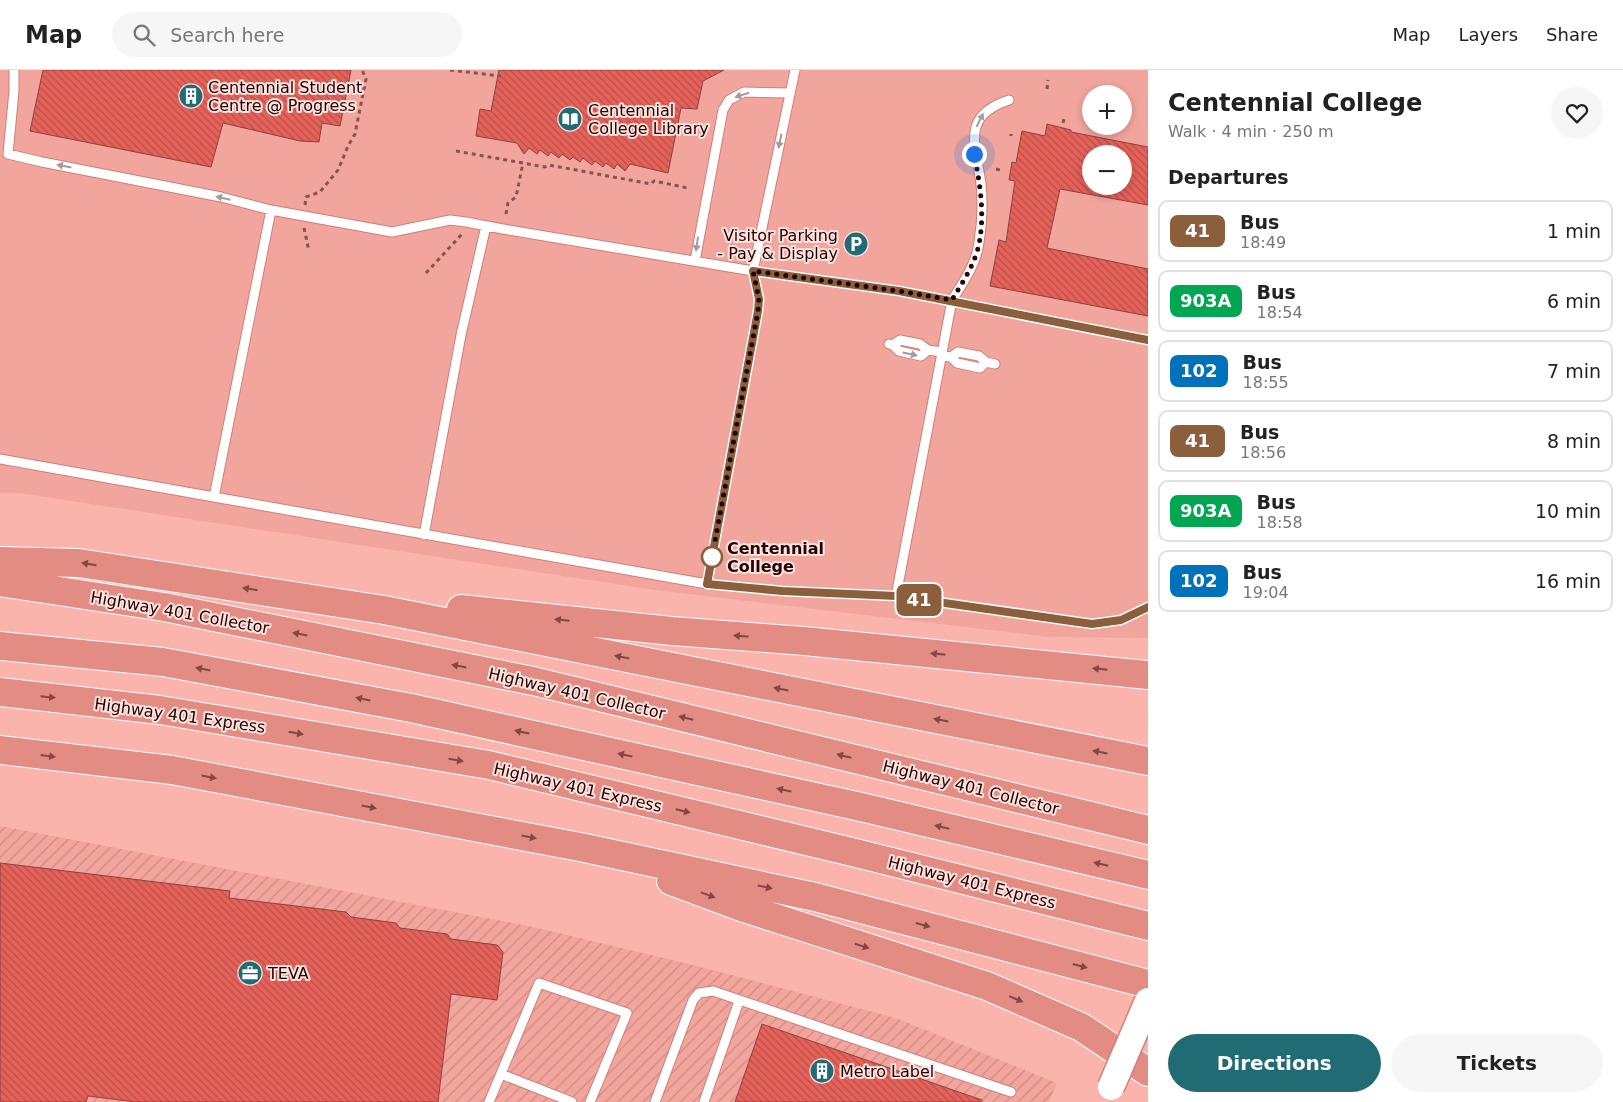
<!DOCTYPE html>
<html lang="en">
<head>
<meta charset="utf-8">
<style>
	body { margin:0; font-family:"DejaVu Sans",sans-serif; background:#f6f6f6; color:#222; height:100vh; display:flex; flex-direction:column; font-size:19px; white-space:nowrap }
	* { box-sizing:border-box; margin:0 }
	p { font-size:16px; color:#767676 }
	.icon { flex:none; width:28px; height:28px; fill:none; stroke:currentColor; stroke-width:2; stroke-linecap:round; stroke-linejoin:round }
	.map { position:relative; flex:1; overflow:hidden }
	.details { display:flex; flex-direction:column; background:#fff; width:475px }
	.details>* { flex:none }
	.badge { padding:0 10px; border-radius:8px; font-size:18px; line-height:32px }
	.buttons { position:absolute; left:1082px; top:15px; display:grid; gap:10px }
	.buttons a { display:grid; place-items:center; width:50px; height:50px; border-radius:50%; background:#fff; box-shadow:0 2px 8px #0003; font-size:25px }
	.you { position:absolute; width:25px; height:25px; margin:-12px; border:4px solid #fff; border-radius:50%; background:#1a73e8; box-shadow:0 0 0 8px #1a73e833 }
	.map>.badge { position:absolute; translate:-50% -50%; box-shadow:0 0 0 2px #fff }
	h2 { padding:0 20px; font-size:19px; line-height:45px }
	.round { display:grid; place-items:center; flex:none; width:52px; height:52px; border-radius:26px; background:#f6f6f6 }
	.overview { display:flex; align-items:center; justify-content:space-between; height:85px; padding:0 20px }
	h1 { font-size:24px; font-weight:600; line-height:38px }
	.button { display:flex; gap:10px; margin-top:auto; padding:10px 20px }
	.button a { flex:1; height:58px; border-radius:30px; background:#216b74; color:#fff; font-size:20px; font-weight:600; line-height:58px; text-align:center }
	.button a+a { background:#f6f6f6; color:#222 }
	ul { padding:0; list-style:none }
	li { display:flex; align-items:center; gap:15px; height:62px; margin:0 10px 8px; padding:0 10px; border:2px solid #e0e0e0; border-radius:10px }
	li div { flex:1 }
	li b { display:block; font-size:19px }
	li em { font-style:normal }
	li .badge { min-width:55px; font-weight:700; text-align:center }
	header { display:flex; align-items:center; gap:30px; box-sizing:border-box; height:70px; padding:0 25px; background:#fff; border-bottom:1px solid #e0e0e0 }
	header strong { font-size:24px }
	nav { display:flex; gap:28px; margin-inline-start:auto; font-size:18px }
	.search { width:350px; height:45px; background:#f6f6f6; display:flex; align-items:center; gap:12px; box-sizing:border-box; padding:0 18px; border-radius:28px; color:#767676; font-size:19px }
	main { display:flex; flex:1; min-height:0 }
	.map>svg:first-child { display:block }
	.built { fill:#f1a59c; fill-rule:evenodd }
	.industrial { fill:url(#industrial-furrows) }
	.building { fill:url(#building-back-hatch); stroke:#8e413c; fill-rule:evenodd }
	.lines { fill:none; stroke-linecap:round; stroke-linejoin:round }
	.lane-casing { stroke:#d27f76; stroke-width:11 }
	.highway-casing { stroke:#fff; stroke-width:30 }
	.path { stroke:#855551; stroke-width:3; stroke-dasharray:4 4; stroke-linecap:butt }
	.lane { stroke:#fff; stroke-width:9 }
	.highway { stroke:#e38c83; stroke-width:28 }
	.secondary-bridge-casing { stroke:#d27f76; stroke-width:29; stroke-linecap:butt }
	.secondary-bridge { stroke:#fff; stroke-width:26 }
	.oneway { fill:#a69a9a }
	.oneway2 { fill:#824843 }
	.line-casing { stroke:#fff; stroke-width:11 }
	.line { stroke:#8b5e3c; stroke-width:8 }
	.walk { stroke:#200303; stroke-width:5; stroke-dasharray:0 9 }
	.stop-dot { fill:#fff; stroke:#8b5e3c; stroke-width:2.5 }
	.labels { text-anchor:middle; stroke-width:4; stroke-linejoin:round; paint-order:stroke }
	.poi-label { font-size:16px; fill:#200303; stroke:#fee2de; text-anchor:start }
	.stop-label { font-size:16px; font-weight:bold; fill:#200303; stroke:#fee2de; text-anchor:start }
	.street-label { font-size:16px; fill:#200303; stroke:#fee2de }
</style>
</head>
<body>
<header>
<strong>Map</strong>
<div class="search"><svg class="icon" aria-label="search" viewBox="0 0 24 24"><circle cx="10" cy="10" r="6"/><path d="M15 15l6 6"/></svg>Search here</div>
<nav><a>Map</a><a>Layers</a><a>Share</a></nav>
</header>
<main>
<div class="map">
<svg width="1148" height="1032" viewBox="0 0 1148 1032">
	<defs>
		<pattern id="industrial-furrows" width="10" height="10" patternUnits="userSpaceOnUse" patternTransform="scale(1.25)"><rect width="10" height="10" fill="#f1a59c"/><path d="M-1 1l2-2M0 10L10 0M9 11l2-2" fill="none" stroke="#ce8c85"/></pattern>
		<pattern id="building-back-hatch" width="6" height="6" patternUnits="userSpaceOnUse" patternTransform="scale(1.25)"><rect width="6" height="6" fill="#e5625a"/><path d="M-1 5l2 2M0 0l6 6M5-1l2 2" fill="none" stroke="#b94f48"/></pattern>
	</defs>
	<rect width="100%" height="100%" fill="#fbb4ac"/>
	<path class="built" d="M0,0h1148v568l-99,-1 -394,-47 -636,-97h-19zM1091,24h33v32h-33zM1091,84h33v32h-33z"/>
	<path class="industrial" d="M0,756l529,100 160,38 207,54 161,65 -8,19h-1049z"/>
	<path class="building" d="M43,0h308l-11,56 -18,-3 -3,19 -19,-1 -77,-18 -12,44 -181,-36z
		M499,0h225l-21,11 -6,28 -16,-1 -13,65 -38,-9 -5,7 -8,-7 -3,5 -8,-6 -3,4 -8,-6 -3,4 -9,-7 -3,4 -7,-5 -3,3 -8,-6 -3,4 -8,-6 -3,4 -8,-6 -3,4 -8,-6 -5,6 -7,-11 -41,-7 4,-27 11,2z
		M1047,54l24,6v2l77,15v58l-88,-16 -13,59 101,21v47l-158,-30 9,-46 7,2 9,-61 -6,-1 3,-18 4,1 6,-32 23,5zM1091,84h33v32h-33z
		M0,793l230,28 -1,7 117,14 5,5 45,6 4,5 47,6 4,5 46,6 6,7 -6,48 -46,-6 -13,108h-302l-48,-6 -2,6h-86z
		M762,954l220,76 -1,2h-246z"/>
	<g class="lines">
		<defs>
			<path id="lane" d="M14,0v21l-6,63 34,8 179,35 50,13 121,22 58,-12 16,2 37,7 250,42 146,20 249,49
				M271,140l-57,287 493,87 75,7 114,5 195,28 30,-4 27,-13
				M695,191l28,-151 6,-10 15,-8 46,1
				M889,274l4,1 6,6 22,5 7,-6
				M893,275l7,-5 20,4 8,6 14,2
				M942,286l9,1 6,6 23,5 6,-6
				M951,287l7,-5 21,4 7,6 9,2
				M0,389l214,38
				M424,465l37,-200 25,-109
				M707,514l51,-273 1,-12 -6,-28 42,-201
				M896,526l56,-296c11,-17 25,-37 27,-58 3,-19 4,-39 2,-58 -5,-39 -21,-68 28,-84
				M501,1004l71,28
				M489,1032l50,-119 88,30 -37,89
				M655,1032l38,-102 6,-7 14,-2 298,101
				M704,1032l35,-101"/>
			<path id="highway" d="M0,491l79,2 305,47 764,151
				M0,512l164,25 369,74 615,149
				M461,539l211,22 132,10 344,34
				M0,576l163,16 248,46 450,99 287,68
				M0,622l160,18 329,55 367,88 292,73
				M0,680l172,20 408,77 235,50 333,87
				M671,811l70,26 246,79 94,41 67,45"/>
		</defs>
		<use href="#lane" class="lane-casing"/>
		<use href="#highway" class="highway-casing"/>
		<path class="path" d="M450,0l51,6
			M1047,19l1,-9
			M1063,53l1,-4
			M1011,66v-2
			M456,81l89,16 4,-2 102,19 3,-3 34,7
			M996,99l4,1
			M305,135l1,-8 14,-5 18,-22 10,-24 7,-12 11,-55 -4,-9
			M506,144l2,-11 8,-6 7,-34
			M304,158l5,23
			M426,203l37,-40"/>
		<use href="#lane" class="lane"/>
		<use href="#highway" class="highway"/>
		<defs>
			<path id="secondary-bridge" d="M1111,1017l37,-86"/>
		</defs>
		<use href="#secondary-bridge" class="secondary-bridge-casing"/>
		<use href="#secondary-bridge" class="secondary-bridge"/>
	</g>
	<defs><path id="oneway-solid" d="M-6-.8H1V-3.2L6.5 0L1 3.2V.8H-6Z" transform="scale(1.25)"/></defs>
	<g class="oneway">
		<use href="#oneway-solid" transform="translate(742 25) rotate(162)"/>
		<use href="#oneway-solid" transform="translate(980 50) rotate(-63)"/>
		<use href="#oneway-solid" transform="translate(780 71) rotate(102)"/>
		<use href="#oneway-solid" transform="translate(64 96) rotate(-169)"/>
		<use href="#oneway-solid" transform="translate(223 128) rotate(-167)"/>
		<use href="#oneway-solid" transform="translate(697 174) rotate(98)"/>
		<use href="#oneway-solid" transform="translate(910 284) rotate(12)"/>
	</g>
	<g class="oneway2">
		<use href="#oneway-solid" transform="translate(89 494) rotate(-171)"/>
		<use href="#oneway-solid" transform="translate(250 519) rotate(-171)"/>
		<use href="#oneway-solid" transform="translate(562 550) rotate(-174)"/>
		<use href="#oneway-solid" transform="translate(300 564) rotate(-169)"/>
		<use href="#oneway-solid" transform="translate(741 566) rotate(-176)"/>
		<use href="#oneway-solid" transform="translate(938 584) rotate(-174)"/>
		<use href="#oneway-solid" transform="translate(622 587) rotate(-169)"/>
		<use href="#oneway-solid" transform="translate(459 596) rotate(-169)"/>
		<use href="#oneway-solid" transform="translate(203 599) rotate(-169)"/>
		<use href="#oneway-solid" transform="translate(1100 599) rotate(-174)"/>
		<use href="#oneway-solid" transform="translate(781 619) rotate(-169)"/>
		<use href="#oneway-solid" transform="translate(48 627) rotate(6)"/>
		<use href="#oneway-solid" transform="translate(363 629) rotate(-169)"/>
		<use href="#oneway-solid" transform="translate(686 648) rotate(-166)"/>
		<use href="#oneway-solid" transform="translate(941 650) rotate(-169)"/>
		<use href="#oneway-solid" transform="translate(522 662) rotate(-168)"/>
		<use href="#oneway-solid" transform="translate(296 663) rotate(10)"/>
		<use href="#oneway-solid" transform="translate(1100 682) rotate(-169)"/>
		<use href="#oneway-solid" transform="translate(625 685) rotate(-168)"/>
		<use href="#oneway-solid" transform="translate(48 686) rotate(7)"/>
		<use href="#oneway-solid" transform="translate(844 686) rotate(-166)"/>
		<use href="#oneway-solid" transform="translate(456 690) rotate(10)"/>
		<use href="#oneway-solid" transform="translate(209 707) rotate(11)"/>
		<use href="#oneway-solid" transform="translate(784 720) rotate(-168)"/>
		<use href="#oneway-solid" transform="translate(369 737) rotate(11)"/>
		<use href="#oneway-solid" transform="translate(683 741) rotate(13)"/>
		<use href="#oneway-solid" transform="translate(942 757) rotate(-167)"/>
		<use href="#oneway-solid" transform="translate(529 767) rotate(11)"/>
		<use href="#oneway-solid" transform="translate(1101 794) rotate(-167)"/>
		<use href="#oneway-solid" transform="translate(765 817) rotate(12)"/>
		<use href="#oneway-solid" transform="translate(708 825) rotate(20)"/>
		<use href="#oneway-solid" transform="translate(923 855) rotate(15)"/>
		<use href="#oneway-solid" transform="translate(862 876) rotate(18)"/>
		<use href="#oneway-solid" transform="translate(1080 896) rotate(15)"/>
		<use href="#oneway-solid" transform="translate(1016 929) rotate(23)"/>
	</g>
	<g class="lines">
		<defs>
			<path id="line" d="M1148,270l-249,-49 -146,-20 6,28 -1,12 -51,273 75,7 114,5 196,28 29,-4 27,-13"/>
		</defs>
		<use href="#line" class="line-casing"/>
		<use href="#line" class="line"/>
		<path class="walk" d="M712,487l46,-246 1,-12 -6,-28 146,20 53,9c10,-17 23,-36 27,-56 6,-30 1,-61 -5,-90"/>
	</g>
	<defs>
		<symbol id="building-disc" viewBox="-11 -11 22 22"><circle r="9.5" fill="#216b74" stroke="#fee2de"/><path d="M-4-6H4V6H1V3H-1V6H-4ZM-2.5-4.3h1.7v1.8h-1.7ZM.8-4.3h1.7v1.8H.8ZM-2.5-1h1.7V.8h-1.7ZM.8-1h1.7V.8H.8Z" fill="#fff"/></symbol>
		<symbol id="library-disc" viewBox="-11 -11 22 22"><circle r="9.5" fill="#216b74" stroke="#fee2de"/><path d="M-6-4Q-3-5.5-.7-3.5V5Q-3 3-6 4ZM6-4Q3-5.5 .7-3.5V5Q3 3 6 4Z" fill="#fff"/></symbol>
		<symbol id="parking-disc" viewBox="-11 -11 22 22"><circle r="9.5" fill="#216b74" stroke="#fee2de"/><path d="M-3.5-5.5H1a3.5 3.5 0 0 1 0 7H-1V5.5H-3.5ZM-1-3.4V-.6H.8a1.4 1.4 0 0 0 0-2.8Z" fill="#fff"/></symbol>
		<symbol id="office-disc" viewBox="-11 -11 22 22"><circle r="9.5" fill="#216b74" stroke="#fee2de"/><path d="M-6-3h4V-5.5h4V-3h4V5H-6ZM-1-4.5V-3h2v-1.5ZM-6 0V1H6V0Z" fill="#fff"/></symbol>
	</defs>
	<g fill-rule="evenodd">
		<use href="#building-disc" x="177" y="12" width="28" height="28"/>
		<use href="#library-disc" x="556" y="35" width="28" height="28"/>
		<use href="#parking-disc" x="842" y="160" width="28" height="28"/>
		<use href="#office-disc" x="236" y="889" width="28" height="28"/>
		<use href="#building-disc" x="808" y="987" width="28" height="28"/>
	</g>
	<circle class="stop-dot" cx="712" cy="487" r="10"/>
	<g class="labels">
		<g class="poi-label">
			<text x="208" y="23">Centennial Student<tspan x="208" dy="18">Centre @ Progress</tspan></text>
			<text x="588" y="46">Centennial<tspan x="588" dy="18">College Library</tspan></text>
			<text x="838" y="171" text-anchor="end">Visitor Parking<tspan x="838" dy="18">- Pay &amp; Display</tspan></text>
			<text x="268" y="909">TEVA</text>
			<text x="840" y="1007">Metro Label</text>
		</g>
		<g class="stop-label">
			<text x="727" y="484">Centennial<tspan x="727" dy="18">College</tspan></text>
		</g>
		<g class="street-label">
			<text transform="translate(180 542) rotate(10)" y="6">Highway 401 Collector</text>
			<text transform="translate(577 623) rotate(13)" y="6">Highway 401 Collector</text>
			<text transform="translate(180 645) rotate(8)" y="6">Highway 401 Express</text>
			<text transform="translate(578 717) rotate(13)" y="6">Highway 401 Express</text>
			<text transform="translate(971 717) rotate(14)" y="6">Highway 401 Collector</text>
			<text transform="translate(972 812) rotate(14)" y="6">Highway 401 Express</text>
		</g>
	</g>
</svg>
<div class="buttons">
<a>+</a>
<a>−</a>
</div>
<div class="you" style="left:974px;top:84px"></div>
<b class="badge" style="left:919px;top:530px;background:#8b5e3c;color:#fff">41</b>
</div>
<section class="details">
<div class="overview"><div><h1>Centennial College</h1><p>Walk · 4 min · 250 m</p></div><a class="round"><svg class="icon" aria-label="heart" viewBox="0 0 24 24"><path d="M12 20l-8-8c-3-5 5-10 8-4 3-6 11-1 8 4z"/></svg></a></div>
<h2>Departures</h2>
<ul>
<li><span class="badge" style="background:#8b5e3c;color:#fff">41</span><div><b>Bus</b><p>18:49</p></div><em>1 min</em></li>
<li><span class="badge" style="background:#00a651;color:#fff">903A</span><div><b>Bus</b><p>18:54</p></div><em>6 min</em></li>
<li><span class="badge" style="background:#0072bc;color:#fff">102</span><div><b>Bus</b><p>18:55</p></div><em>7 min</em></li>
<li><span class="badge" style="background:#8b5e3c;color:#fff">41</span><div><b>Bus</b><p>18:56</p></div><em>8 min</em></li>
<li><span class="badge" style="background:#00a651;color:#fff">903A</span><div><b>Bus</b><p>18:58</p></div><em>10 min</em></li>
<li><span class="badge" style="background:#0072bc;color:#fff">102</span><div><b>Bus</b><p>19:04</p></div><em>16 min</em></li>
</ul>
<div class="button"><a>Directions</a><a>Tickets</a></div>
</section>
</main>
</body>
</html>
